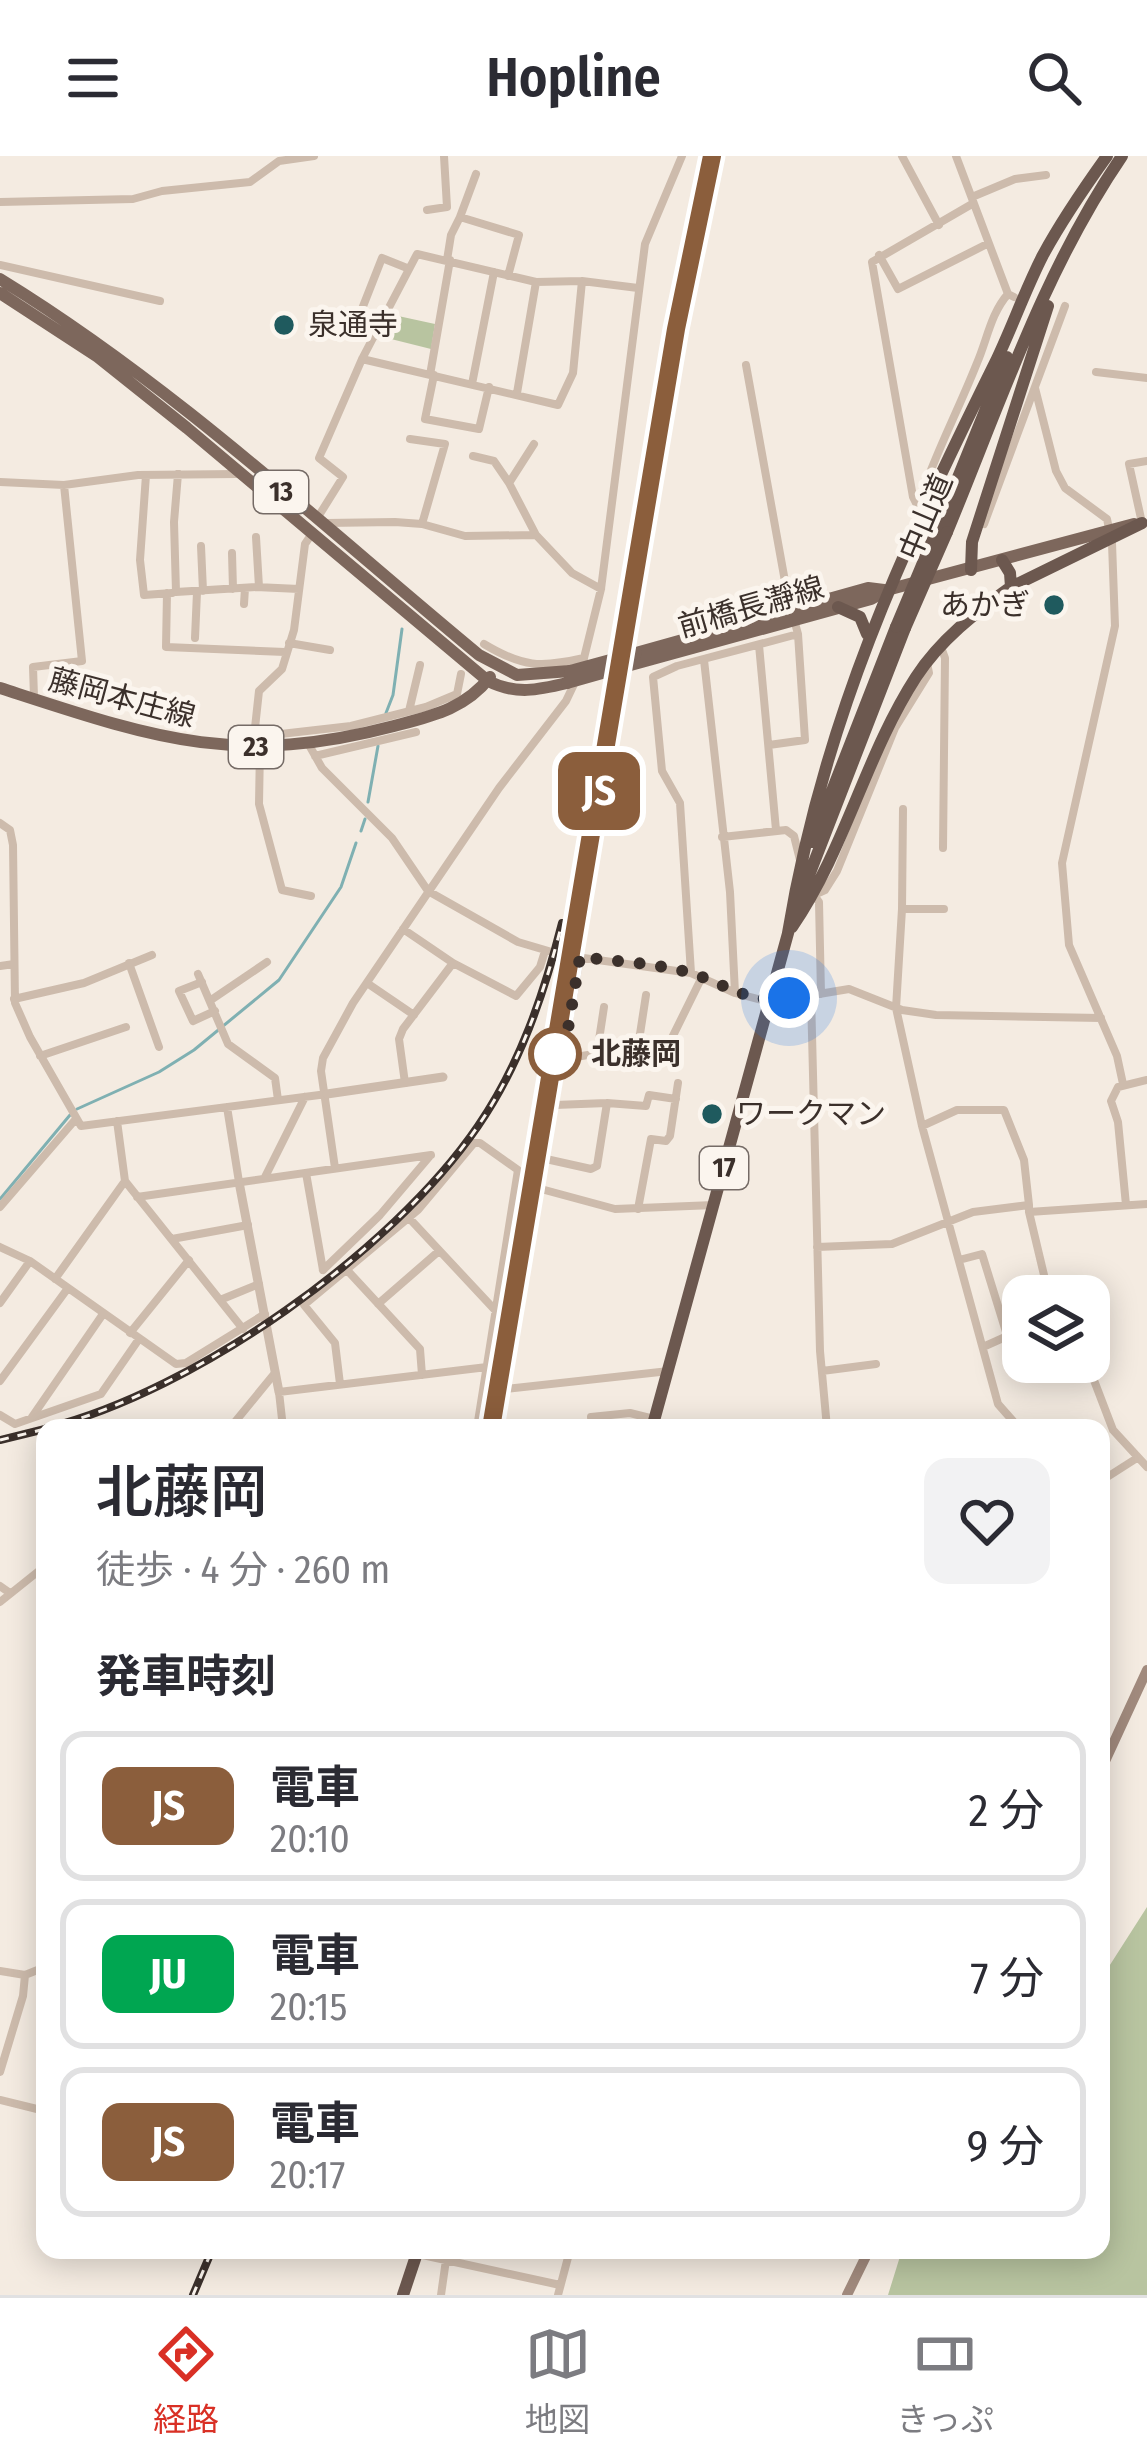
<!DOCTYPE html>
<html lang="ja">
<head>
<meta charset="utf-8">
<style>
	body { margin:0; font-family:"Fira Sans Condensed","Noto Sans JP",sans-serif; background:#f2f2f3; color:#2b2b33; height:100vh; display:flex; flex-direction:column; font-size:45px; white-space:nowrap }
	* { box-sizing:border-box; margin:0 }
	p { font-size:39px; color:#7c7c81 }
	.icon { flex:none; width:66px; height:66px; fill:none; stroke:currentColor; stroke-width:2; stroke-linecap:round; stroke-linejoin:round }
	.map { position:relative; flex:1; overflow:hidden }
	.drawer { position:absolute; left:36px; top:1263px; width:1074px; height:840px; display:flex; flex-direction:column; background:#fff; border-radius:24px; box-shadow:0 6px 30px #0003 }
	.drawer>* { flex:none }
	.badge { padding:0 24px; border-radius:18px; font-size:42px; line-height:78px }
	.buttons { position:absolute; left:1002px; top:1119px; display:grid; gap:24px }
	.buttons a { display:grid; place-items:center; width:108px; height:108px; border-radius:24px; background:#fff; box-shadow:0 6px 30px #0003; font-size:60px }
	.you { position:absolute; width:60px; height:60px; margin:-30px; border:9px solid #fff; border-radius:50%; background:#1a73e8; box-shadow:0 0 0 18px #1a73e833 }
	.map>.badge { position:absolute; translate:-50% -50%; box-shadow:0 0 0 6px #fff }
	h2 { padding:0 60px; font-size:45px; line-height:108px }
	.round { display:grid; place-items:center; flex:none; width:126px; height:126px; border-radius:24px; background:#f2f2f3 }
	.overview { display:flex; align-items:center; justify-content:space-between; height:204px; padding:0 60px }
	h1 { font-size:57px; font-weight:600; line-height:90px }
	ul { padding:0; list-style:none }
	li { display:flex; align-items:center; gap:36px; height:150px; margin:0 24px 18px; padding:0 36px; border:6px solid #e1e1e2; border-radius:24px }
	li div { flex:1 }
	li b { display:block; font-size:45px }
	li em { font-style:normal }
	li .badge { min-width:132px; font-weight:700; text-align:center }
	header { display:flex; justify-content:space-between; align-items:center; height:156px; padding:0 60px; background:#fff; font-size:54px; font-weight:600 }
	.tab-bar { display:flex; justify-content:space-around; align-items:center; height:168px; border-top:3px solid #e1e1e2; background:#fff; font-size:33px; color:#7c7c81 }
	.tab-bar a { display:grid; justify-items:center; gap:6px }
	.tab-bar .selected { color:#d93025 }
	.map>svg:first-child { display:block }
	.green { fill:#b8c4a0 }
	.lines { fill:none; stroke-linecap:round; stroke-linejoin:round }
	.stream { stroke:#7fb0b2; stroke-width:3 }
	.minor { stroke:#cdbbac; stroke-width:8 }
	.tertiary { stroke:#cdbbac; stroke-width:9 }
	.secondary { stroke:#a18a7d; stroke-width:10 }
	.primary { stroke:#7d675c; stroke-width:12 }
	.trunk { stroke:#6c584f; stroke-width:12 }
	.rail-casing { stroke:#3b302b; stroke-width:8 }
	.rail { stroke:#fbf5ee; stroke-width:3; stroke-dasharray:9; stroke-linecap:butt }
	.primary-bridge { stroke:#7d675c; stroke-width:12 }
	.trunk-bridge { stroke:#6c584f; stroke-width:12 }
	.line-casing { stroke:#fff; stroke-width:27 }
	.line { stroke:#8b5e3c; stroke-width:18 }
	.walk { stroke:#3b302b; stroke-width:12; stroke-dasharray:0 21.6 }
	.poi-dot { fill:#1f5a5e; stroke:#fbf5ee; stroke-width:4.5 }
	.stop-dot { fill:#fff; stroke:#8b5e3c; stroke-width:6 }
	.labels { text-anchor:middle; stroke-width:10; stroke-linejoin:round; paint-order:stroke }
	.shield { fill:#fbf5ee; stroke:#756b66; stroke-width:3 }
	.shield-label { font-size:27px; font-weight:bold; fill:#3b302b }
	.poi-label { font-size:30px; fill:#3b302b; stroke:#fbf5ee; text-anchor:start }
	.street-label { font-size:30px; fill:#3b302b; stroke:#fbf5ee }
	.stop-label { font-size:30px; font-weight:bold; fill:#3b302b; stroke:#fbf5ee; text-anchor:start }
</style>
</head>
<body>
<header><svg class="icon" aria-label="menu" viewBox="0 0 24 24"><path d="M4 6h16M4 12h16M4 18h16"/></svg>Hopline<svg class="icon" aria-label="search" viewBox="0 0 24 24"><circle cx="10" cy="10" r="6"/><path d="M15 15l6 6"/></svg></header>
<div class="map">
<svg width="1147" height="2139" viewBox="0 0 1147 2139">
	<rect width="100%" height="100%" fill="#f4ebe1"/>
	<path class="green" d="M389,158l46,10 -4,25 -52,-13z
		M1101,1735l9,24 -2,53 39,-61v388h-259l14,-45h199z"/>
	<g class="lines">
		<path class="stream" d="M386,557l7,-18 9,-66
			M368,646l10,-56
			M361,675l4,-12
			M77,953l82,-37 35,-22 85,-70 62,-93 15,-44
			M0,1043l70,-84"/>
		<path class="minor" d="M902,0l37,69
			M956,0l52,138 6,3
			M972,41l43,-18 31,-4
			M0,46l133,-3 29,-8 88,-9 29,-21 35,-5
			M427,54l20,-3 -3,-51
			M460,61l16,-43
			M879,99l19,34 89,-45
			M447,104l4,-25 9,-18 59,18 -11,41
			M0,109l160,36
			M380,167l-20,-9 22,-56 25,10
			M362,203l196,46 15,-32 9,-92
			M746,209l42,233 10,36 7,106 -36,5
			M1096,216l51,6
			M430,219l20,-115
			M434,219l-9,44 54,10 10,-42
			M472,228l22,-112
			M1035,232l21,83 9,17 42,31 5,24 3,83 -53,237 7,82 48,111 6,28
			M517,237l19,-111
			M410,283l35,5 -23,80
			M534,288l-25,39 27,52
			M473,300l21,5 15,22
			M178,318l-4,48 2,70 80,-5 43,2
			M146,319l-6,85 4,35 28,-2
			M0,326l64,3 74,-10 99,-1
			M918,349c16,-49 40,-94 59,-142 10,-23 14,-50 31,-69
			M921,357l-8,-16 -41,-235 100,-58
			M318,361l25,-40 -24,-19 43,-99 55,-105 119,28 46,-1 56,7
			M326,367l69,-1 27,2 43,12 71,-1 36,38 29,16
			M1142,367l-13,-59 18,-3
			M984,368l81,-218
			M256,381l3,50
			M201,390l2,45
			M232,397l1,36
			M167,437l-1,54 119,5
			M244,448l1,-16
			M195,482l2,-46
			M289,487l41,7
			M484,488c38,23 57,24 100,14
			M759,489l17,185
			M941,491l4,11 -2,190
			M704,504l26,232 5,101
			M582,510l19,-77 44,-345 37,-88
			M34,541l-1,-30 49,-6 -18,-176
			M409,555l11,-46
			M254,581l97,-11 75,-19 31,-13 4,-20
			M309,589l13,23 70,70 36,53 90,51 44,13 129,18 44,20 34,9 42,-7 9,356 7,77
			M253,590l6,-55 23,-22 12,-39 11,-86 8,-12
			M260,591l-1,57 23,86 29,6
			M315,600l101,-24
			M903,653l-1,100 -6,99 26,118 76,278 15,17 2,7
			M0,667l10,7 3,15 2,158 15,34 51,89 246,-32
			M722,681l64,-7 8,6 6,24
			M902,753h42
			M403,773l50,34 63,33 24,-29 5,-16
			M580,801l-75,432 164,-18
			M129,807l30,84
			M0,810l14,-2
			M691,817l-11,-170 -18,-32 -9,-94 24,-11 121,-32
			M198,818l30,70 47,34 3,22
			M202,826l-23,9 14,30 22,-10
			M367,827l47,32
			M819,838l30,-5 53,21 34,5 165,3
			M821,838l-2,-92 -5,-7 11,-5 12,-19 58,-143 34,-55 -2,-10
			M14,843l70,-16 68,-28
			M211,844l56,-38
			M597,897l7,-46
			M40,900l86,-29
			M563,903l75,-12 8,-52
			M660,906l41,-83
			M405,927l-6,-44 4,-10 50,-66
			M555,949l52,-2
			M227,951l12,75
			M117,965l8,60 118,148
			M922,970l35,-16h47l20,50 5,45
			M546,1003l45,10 6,-3 10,-63 39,3 3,-11 27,4
			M335,1012l-14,-97 2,-13 30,-55 146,-215 67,-87 10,-21
			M306,1017l17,97
			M265,1021l40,-80
			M541,1033l74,20 99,-4
			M137,1041l294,-42
			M1126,1049l-8,-83 -7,-21 7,-14 29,-7
			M0,1051l75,-87
			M638,1053l13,-70 15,2 4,-5 8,-53
			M1029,1056l20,84
			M409,1062l85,91
			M172,1083l76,-14
			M0,1091l30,14 146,103 10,-1 79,-49
			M817,1091l75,-3 81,-32 56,-7v7l118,-8
			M959,1104l23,-6 25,81
			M323,1114l57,-55 50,-59
			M347,1114l73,79 2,26
			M55,1123l70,-98
			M220,1144l39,-16
			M0,1147l30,-42
			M378,1148l61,-53
			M130,1177l59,-73
			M983,1191l40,-18
			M1087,1206l26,68 34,37
			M822,1215l54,-7
			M0,1225l68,-93
			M340,1228l-5,-41 -31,-38 114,-95 56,-67h6l38,27 -41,258
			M0,1259l15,9 86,-30 38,-55
			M32,1261l71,-103
			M230,1272l45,-55
			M283,1272l-4,-36 208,-25
			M592,1272l-1,-11 39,-4 24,6
			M1101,1325l36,-23
			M0,1430l10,7
			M0,1446l45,-36
			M0,1815l25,4 -2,21 -23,76
			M25,1819l20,-8
			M0,1944l45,11
			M418,2098l142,31
			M441,2139l5,-35
			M558,2139l12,-45"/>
		<path class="tertiary" d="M327,938l116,-17
			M239,1026l40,210"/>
		<path class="secondary" d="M1101,1614l46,-100
			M847,2139l22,-45"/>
		<path class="primary" d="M0,123c173,106 323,247 479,376l38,20 53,-4
			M0,137l98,64 89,71 301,253c28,14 50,9 79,2
			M636,497l232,-65 16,2
			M627,510l244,-67 16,-9 247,-66
			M0,532c151,49 234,80 394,38 38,-10 71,-17 96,-49"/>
		<path class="trunk" d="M947,376c53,-128 97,-262 175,-376
			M935,378l72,-177
			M971,414l1,-28 76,-236
			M1011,431l131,-64
			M838,451l22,10 7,17
			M812,686l84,-215
			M799,745l106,-273
			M792,771c54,-79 73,-171 124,-250 24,-37 60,-65 95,-90l-1,-14 -8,-13
			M788,777c35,-212 113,-380 207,-570 17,-35 30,-73 48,-108 19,-35 41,-67 64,-99
			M652,1272l138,-502
			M403,2139l15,-45"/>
		<defs>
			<path id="rail" d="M47,1272c148,-37 345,-176 431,-302 42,-61 66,-132 84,-203
				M491,1272l185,-1099 36,-173
				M0,1284l45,-11
				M193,2139l19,-45"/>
		</defs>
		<use href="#rail" class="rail-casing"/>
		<use href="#rail" class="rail"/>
		<path class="primary-bridge" d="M570,515l66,-18
			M567,527l60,-17"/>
		<path class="trunk-bridge" d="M896,471l39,-93
			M905,472l42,-96"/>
	</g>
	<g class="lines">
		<defs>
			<path id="line" d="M491,1272l185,-1099 36,-173"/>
		</defs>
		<use href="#line" class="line-casing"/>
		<use href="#line" class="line"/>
		<path class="walk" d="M555,898l8,5 17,-102c35,4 72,6 107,15 36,10 62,33 102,26"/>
	</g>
	<g class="poi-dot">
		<circle cx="284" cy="169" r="12"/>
		<circle cx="1054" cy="449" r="12"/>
		<circle cx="712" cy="958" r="12"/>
	</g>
	<circle class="stop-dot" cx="555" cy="898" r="24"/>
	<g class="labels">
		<g class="shield">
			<rect x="254" y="315" width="54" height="42" rx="9"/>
			<rect x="229" y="570" width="54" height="42" rx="9"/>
			<rect x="700" y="991" width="48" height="42" rx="9"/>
		</g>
		<g class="shield-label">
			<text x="281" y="345">13</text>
			<text x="256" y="600">23</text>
			<text x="724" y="1021">17</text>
		</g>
		<g class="poi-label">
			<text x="308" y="179">泉通寺</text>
			<text x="1030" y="459" text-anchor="end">あかぎ</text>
			<text x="736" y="968">ワークマン</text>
		</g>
		<g class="street-label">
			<text transform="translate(926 361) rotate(-67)" y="10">中山道</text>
			<text transform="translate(751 451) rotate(-16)" y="10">前橋長瀞線</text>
			<text transform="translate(122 542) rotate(15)" y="10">藤岡本庄線</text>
		</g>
		<g class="stop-label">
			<text x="591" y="908">北藤岡</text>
		</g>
	</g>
</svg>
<div class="buttons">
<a><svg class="icon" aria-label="layers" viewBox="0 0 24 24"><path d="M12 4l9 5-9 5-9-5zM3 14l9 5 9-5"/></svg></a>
</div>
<div class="you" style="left:789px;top:842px"></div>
<b class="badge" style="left:599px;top:635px;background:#8b5e3c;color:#fff">JS</b>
<section class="drawer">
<div class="overview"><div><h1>北藤岡</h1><p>徒歩 · 4 分 · 260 m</p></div><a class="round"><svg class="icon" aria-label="heart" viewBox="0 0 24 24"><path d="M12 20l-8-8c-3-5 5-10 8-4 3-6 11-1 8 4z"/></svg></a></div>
<h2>発車時刻</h2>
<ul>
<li><span class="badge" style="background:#8b5e3c;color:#fff">JS</span><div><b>電車</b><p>20:10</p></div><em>2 分</em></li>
<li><span class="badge" style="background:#00a651;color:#fff">JU</span><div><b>電車</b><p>20:15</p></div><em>7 分</em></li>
<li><span class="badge" style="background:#8b5e3c;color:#fff">JS</span><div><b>電車</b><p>20:17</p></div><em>9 分</em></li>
</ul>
</section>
</div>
<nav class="tab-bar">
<a class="selected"><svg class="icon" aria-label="directions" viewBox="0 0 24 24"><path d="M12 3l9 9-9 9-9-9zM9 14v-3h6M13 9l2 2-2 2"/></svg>経路</a>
<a><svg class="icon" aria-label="map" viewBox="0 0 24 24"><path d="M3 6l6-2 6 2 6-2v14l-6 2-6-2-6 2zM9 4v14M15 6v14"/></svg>地図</a>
<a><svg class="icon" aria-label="tickets" viewBox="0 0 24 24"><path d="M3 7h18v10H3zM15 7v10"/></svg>きっぷ</a>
</nav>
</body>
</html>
